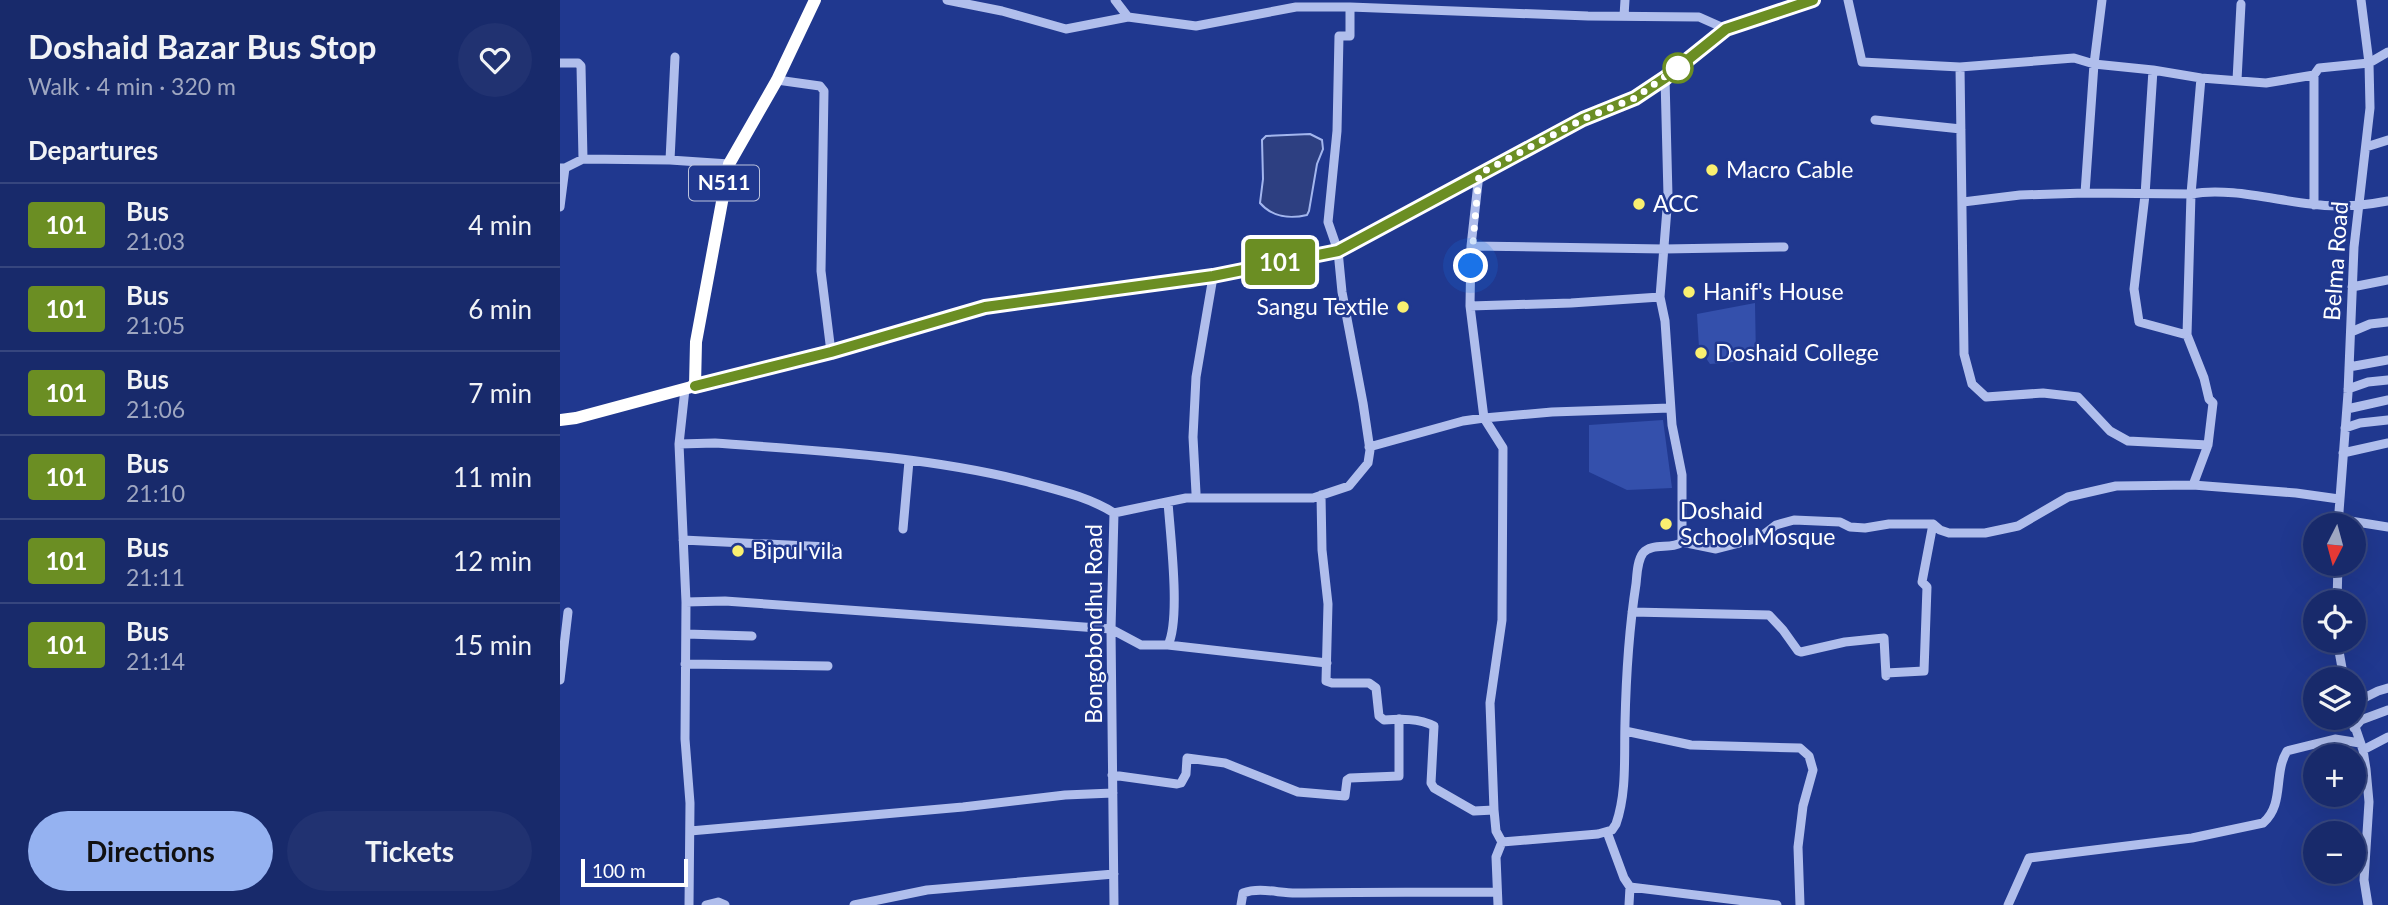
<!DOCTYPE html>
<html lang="en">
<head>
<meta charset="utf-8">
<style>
	body { margin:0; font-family:Lato,sans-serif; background:#213271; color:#f1f3f6; height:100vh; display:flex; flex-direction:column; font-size:26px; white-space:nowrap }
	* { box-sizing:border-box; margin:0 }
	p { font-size:23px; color:#9fa7c1 }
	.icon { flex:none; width:38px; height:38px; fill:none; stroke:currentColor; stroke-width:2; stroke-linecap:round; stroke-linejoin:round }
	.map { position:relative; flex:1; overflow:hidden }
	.side { display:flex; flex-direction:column; background:#182a6b; width:560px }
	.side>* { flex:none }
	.badge { padding:0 14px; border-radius:5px; font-size:24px; line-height:46px }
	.needle { width:46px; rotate:186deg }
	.tools { position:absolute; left:1743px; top:513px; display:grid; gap:14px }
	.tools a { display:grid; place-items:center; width:63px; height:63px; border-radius:50%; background:#182a6b; box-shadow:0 7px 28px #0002,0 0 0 2px #36467e; font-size:35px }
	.scale { position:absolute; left:21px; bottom:18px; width:107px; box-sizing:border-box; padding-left:7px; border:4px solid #fff; border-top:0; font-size:19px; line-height:24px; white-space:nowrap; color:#fff; -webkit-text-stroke:5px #20388f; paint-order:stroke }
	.you { position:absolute; width:35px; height:35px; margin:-18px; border:5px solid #fff; border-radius:50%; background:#1a73e8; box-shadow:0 0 0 10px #1a73e833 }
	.map>.badge { position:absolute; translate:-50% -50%; box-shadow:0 0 0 4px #fff }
	h2 { padding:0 28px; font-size:26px; line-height:63px }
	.round { display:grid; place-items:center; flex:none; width:74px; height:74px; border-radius:37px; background:#213271 }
	.summary { display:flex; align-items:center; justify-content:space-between; height:119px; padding:0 28px }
	h1 { font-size:33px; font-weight:700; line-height:52px }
	.primary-button { display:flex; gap:14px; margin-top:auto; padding:14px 28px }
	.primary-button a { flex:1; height:80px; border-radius:42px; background:#95b2f1; color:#111; font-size:28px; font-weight:700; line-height:80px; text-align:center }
	.primary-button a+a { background:#213271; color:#f1f3f6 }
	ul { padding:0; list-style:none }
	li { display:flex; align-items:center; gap:21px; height:84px; padding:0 28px; border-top:2px solid #36467e }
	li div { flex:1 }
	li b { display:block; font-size:26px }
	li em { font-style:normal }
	li .badge { min-width:77px; font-weight:700; text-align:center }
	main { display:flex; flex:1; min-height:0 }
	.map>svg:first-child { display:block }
	.green { fill:#3450ac }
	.water { fill:#2d3f81; stroke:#a3b6ee; stroke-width:2 }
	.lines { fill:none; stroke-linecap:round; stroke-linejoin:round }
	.minor { stroke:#b0beec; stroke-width:9 }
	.major { stroke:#f5f7ff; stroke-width:10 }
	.highway { stroke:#fff; stroke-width:12 }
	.line-casing { stroke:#fff; stroke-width:16 }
	.line { stroke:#6b8e23; stroke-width:10 }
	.walk { stroke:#fff; stroke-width:7; stroke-dasharray:0 12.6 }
	.stop-dot { fill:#fff; stroke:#6b8e23; stroke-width:3.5 }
	.poi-dot { fill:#faf070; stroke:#20388f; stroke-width:2.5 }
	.labels { text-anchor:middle; stroke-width:5; stroke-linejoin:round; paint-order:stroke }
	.shield { fill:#20388f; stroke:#bcc3dd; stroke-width:2 }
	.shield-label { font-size:21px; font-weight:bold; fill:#fff }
	.poi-label { font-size:23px; fill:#fff; stroke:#20388f; text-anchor:start }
	.street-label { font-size:23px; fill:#fff; stroke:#20388f }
</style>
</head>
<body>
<main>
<section class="side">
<div class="summary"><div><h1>Doshaid Bazar Bus Stop</h1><p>Walk · 4 min · 320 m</p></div><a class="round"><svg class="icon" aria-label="heart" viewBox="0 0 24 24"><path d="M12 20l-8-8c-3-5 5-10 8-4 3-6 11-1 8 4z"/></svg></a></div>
<h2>Departures</h2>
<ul>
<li><span class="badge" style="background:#6b8e23;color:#fff">101</span><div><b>Bus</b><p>21:03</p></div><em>4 min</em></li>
<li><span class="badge" style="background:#6b8e23;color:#fff">101</span><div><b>Bus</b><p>21:05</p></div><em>6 min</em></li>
<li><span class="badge" style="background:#6b8e23;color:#fff">101</span><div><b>Bus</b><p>21:06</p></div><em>7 min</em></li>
<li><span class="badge" style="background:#6b8e23;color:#fff">101</span><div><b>Bus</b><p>21:10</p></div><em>11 min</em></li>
<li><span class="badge" style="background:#6b8e23;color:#fff">101</span><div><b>Bus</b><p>21:11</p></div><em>12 min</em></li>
<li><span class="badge" style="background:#6b8e23;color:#fff">101</span><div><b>Bus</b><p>21:14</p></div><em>15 min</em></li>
</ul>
<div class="primary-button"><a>Directions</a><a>Tickets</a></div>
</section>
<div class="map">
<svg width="1828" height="905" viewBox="0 0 1828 905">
	<rect width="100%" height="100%" fill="#20388f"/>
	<path class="green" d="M1195,303l1,57 -46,4 -11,-16 -2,-34z
		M1103,420l9,68 -45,2 -38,-18v-47z"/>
	<path class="water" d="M750,134l12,6 1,9 -6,15 -8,47 -2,4c-17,4 -35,2 -47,-12l3,-24 -1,-39 4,-4z"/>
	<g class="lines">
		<path class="minor" d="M387,0l55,11 64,18 62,-12 68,9 100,-19h54l238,9 111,1 27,12
			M555,0l13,17
			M1288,0l14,62 98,5 114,-9 20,6 59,6 48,8 65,5 48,-8 5,-7 50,-5 19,-11
			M1064,16l1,-16
			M0,63h18l3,3 2,93
			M1400,67l4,287 8,30 14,13 57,-4 35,4 32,34 18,10 80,4 -15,40
			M1593,70l-8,125 -11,94 5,33 48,13
			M1754,75v130
			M1105,78l3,118 -8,101 5,24 7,104 10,50v67
			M1641,78l-10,116 -4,141 17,43 5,21 4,4 -5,42
			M217,80l43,6 4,5 -3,180 10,81
			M1677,80l4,-76
			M1315,120l86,9
			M1806,147l22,-7
			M110,160l5,-103
			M0,168h5l18,-9 87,1 59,4
			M919,174l-8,72 -1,60 14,112 19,30 -1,172 -12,83 4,107 2,21 6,11
			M1525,193l9,-129 8,-64
			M1403,202l57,-7 65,-2 106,1c37,-7 83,6 120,10 27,4 51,2 77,-3
			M0,207l5,-39
			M911,246l193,3 120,-2
			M1792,287l36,-7
			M910,306l101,-3 89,-6
			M1791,332l19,-8 18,-2
			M1789,367l39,-7
			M125,389l-6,55 7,158 -1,137 5,64 -1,102
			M1788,389l20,-7 20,-2
			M1787,409l41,-9
			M1785,428l15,-5 28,-3
			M119,444l36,-1c104,8 211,13 313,39 29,8 61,15 86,31
			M809,447l94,-26 21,-3 68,-6 118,-4
			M1783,453l45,-10
			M636,493l-3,-56 3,-60 17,-100
			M761,495l1,55 6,54 -2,77 6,2h37l7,5 3,28 5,4c16,-1 35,-2 50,6l-3,57 3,5 40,23 20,-1
			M554,513l72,-15h127l36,-12 19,-23 2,-13 -7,-47 -21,-111 -4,-41 -10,-29 9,-91 2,-95h11v-29
			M554,513l-3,116 3,276
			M1778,519l50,8
			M1778,525l10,-132 6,-146 16,-139 -1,-45 -8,-63
			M343,529l6,-68
			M123,540l146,7
			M1122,542l34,7 43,-11 17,-13 18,-5 46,2 10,5 15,1 24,-4h44l7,6 9,3h36l33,-7 50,-29 48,-11 77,-1 103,8 43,6
			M126,602l39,-1 386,28 30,16h27c13,-26 2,-112 0,-143
			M1777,602l1,-38
			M1072,612l137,3 14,15 15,21 3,1 44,-10 39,-4 2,38
			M126,634l66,2
			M1777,640l7,39
			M608,645l159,18
			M125,664l143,2
			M1326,673l38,-2 3,-84 -5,-5 11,-58
			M0,680l8,-68
			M1794,703l24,-12 10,-3
			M1792,718l11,32 3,19 3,33 -5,78 4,25
			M1794,728l7,-8 27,-10
			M1065,731l66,14 109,3 9,8 4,14 -10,36 -5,41 2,58
			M1803,750l25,-13
			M552,775l65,9 4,-1 5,-9 1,-16 38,5 73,29 47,4 2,-16 3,-2 49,-2v-57
			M130,831l273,-24 102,-12 48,-2
			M1047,832l17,46 6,9 147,18
			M146,905l12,-3 7,3
			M294,905l73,-15 187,-16
			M681,905l2,-12c17,-6 35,0 53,0 67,-1 134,-1 201,-1
			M938,905l-2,-48 6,-15 96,-8 14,-4 4,-6c11,-31 8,-68 9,-101 1,-45 4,-94 11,-139 1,-9 1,-23 7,-31 9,-11 29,-3 39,-11
			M1069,905l1,-18
			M1448,905l21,-47 163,-20 71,-15c22,-19 10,-49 24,-72l48,-12 25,4"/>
		<path class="major" d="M135,386l136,-34 154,-45 228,-30 125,-26 245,-132 52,-21 30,-20 61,-49 87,-29"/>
		<path class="highway" d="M0,420l16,-2 119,-32 1,-44 33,-178 48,-84 38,-80"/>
	</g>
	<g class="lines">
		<defs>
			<path id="line" d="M135,386l136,-34 154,-45 228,-31 125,-25 245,-132 52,-21 30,-20 61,-49 87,-29"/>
		</defs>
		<use href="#line" class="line-casing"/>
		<use href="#line" class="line"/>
		<path class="walk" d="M911,266l8,-92 104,-55 52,-21 50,-36 -7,6"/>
	</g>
	<circle class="stop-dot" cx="1118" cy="68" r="14"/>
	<g class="poi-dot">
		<circle cx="1152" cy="170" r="7"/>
		<circle cx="1079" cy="204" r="7"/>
		<circle cx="1129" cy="292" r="7"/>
		<circle cx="843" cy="307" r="7"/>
		<circle cx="1141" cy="353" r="7"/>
		<circle cx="1106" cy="524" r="7"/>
		<circle cx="178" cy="551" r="7"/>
	</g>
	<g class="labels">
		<rect class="shield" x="129" y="165.5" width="70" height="35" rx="5"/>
		<g class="shield-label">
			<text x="164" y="190">N511</text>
		</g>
		<g class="poi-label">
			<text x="1166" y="178">Macro Cable</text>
			<text x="1093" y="212">ACC</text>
			<text x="1143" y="300">Hanif's House</text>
			<text x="829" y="315" text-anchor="end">Sangu Textile</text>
			<text x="1155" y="361">Doshaid College</text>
			<text x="1120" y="519">Doshaid<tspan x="1120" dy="26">School Mosque</tspan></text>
			<text x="192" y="559">Bipul vila</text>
		</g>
		<g class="street-label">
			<text transform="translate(1776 261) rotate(-86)" y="8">Belma Road</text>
			<text transform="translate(534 624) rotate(-90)" y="8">Bongobondhu Road</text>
		</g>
	</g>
</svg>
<div class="tools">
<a><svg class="needle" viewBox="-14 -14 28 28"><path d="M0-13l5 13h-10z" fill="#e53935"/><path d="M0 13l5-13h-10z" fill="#9fa7c1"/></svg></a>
<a><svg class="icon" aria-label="locate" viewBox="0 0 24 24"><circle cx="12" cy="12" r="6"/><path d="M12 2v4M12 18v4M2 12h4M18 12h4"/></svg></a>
<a><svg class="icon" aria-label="layers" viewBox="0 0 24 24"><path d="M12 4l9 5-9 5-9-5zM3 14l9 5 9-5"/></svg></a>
<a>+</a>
<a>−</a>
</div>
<div class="scale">100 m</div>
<div class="you" style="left:911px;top:266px"></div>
<b class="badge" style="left:720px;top:262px;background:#6b8e23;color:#fff">101</b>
</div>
</main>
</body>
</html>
